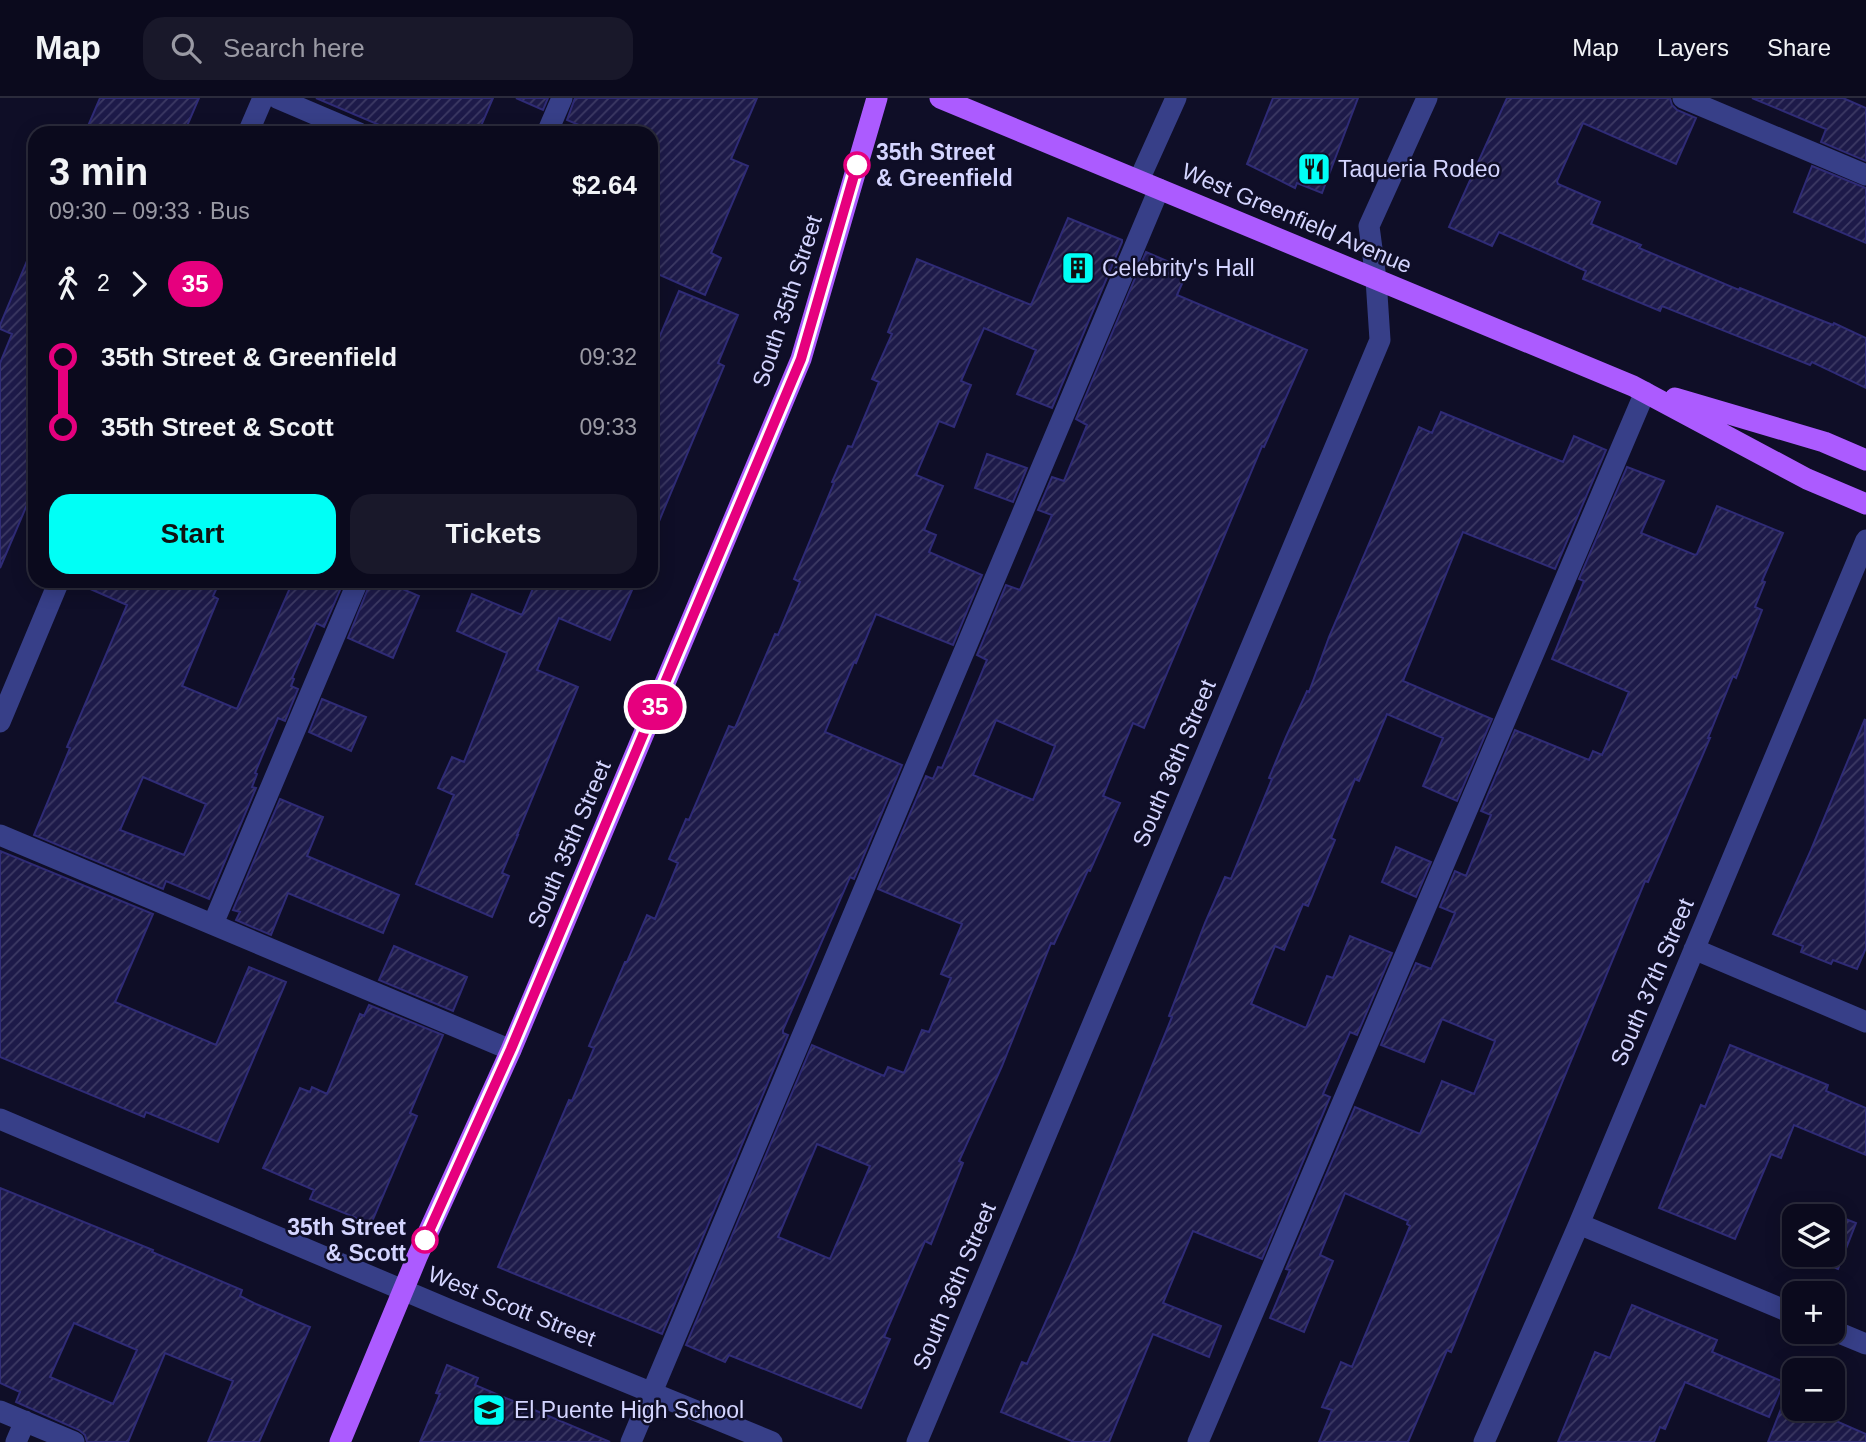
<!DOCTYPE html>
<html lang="en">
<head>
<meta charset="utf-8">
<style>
	body { margin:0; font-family:Arial,sans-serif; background:#19182a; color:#f1f3f6; height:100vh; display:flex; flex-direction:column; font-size:26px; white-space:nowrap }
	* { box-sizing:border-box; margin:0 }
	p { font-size:23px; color:#9a9aa4 }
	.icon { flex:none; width:38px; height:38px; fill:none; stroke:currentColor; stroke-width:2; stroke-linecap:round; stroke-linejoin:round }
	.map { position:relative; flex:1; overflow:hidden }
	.side { position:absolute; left:28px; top:28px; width:630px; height:462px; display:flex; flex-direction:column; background:#0b0a1d; border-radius:21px; box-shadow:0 4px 18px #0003,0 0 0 2px #2b2b3b }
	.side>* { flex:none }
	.badge { padding:0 14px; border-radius:23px; font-size:24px; line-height:46px }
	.fabs { position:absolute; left:1782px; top:1106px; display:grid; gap:14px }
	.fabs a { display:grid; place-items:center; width:63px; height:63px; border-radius:14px; background:#0b0a1d; box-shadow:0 4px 18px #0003,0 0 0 2px #2b2b3b; font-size:35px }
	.map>.badge { position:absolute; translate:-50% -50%; box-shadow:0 0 0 4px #fff }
	.legs { display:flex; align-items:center; gap:10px; height:77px; padding:0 21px; font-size:23px }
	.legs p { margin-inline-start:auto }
	.summary { display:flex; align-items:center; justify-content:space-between; height:119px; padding:0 21px }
	h1 { font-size:38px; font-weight:700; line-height:52px }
	.cta { display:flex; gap:14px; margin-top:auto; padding:14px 21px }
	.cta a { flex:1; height:80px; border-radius:21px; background:#00fff6; color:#111; font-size:28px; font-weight:700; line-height:80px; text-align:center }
	.cta a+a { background:#19182a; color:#f1f3f6 }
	ul { padding:0 21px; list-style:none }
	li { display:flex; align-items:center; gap:24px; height:70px; font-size:26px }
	li i { display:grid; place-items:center; width:10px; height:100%; margin:0 9px; background:currentColor }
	li i::after { content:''; width:18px; height:18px; margin:-9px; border:5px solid; border-radius:50%; background:#0b0a1d }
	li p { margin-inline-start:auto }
	li:first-child i { background:linear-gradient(#0000 50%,currentColor 0) }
	li:last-child i { background:linear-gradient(currentColor 50%,#0000 0) }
	header { display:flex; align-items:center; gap:42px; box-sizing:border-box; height:98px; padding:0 35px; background:#0b0a1d; border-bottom:2px solid #2b2b3b }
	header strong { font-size:33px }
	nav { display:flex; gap:38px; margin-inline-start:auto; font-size:24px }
	.search { width:490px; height:63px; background:#19182a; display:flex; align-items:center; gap:18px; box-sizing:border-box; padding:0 24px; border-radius:21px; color:#9a9aa4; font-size:26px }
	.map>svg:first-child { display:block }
	.building { fill:url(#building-hatch); stroke:#2f2b76; stroke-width:2; fill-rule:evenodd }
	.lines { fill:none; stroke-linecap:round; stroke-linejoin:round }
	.minor { stroke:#373f88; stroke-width:21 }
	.major { stroke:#ac5bff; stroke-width:21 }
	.line-1-casing { stroke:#fff; stroke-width:16 }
	.line-1 { stroke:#e6007e; stroke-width:10 }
	.stop-1-dot { fill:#fff; stroke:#e6007e; stroke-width:3.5 }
	.labels { text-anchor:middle; stroke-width:5; stroke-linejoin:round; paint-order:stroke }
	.stop-label { font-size:23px; font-weight:bold; fill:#d4d5ff; stroke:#0f0e27; text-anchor:start }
	.poi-label { font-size:23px; fill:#d4d5ff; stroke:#0f0e27; text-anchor:start }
	.street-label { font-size:23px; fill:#d4d5ff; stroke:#0f0e27 }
</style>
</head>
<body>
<header>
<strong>Map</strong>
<div class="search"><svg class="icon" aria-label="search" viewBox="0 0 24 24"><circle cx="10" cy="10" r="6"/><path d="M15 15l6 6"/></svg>Search here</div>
<nav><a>Map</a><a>Layers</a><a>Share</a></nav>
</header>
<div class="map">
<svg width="1866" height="1344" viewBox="0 0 1866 1344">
	<defs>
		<pattern id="building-hatch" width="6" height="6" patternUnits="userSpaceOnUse" patternTransform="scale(1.75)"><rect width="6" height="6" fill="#1d1a49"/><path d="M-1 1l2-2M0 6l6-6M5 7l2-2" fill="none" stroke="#3d3a64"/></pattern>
	</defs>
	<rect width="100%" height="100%" fill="#0f0e27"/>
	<path class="building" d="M100,0h99l-15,35h-99z
		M316,0h177l-15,35h-80z
		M516,0h32l-5,12z
		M575,0h182l-26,61 17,7 -37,87 10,5 -16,37 -54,-24v-138h-75l3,-8 -12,-5z
		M1273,0h85l-36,95 -25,-10 -2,5 -48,-24z
		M1507,0h163l2,7 5,5 19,8 -20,46 -93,-41 -26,58 1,3 42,18 -9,22 50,21 -2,3 100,42 1,-2 93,37 1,-2 32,15v50l-54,-26 -2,3 -148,-59 -2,5 -77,-32 3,-8 -87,-39 -7,14 -43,-19z
		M1752,0h91l23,10v53l-45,-19 5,-13z
		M1812,68l54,22v55l-72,-31z
		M1068,120l54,22v2l-70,166 -35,-14 19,-44 -52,-22 -23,53 10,4 -17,42 -15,-6 -23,54 27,11 -19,44 12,5 -7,17 53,23 -29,70 -77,-31 -20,49 -2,-1 -29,70 77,33 -48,114 -4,-2 -67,153v3l5,2 -126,299 -164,-67 71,-167 3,1 22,-53 -5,-2 36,-84h2l20,-47 8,4 23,-56 -9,-4 17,-40 3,1 40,-94 6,2 40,-94 3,1 22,-53 -6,-3 40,-96 -2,-1 16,-36 4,1 27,-65 -7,-3 20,-45 -4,-2 29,-73 114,46z
		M35,144v244l-35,82v-205l12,-29 -12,-5v-4z
		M1146,154l42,18 -11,25 130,55 -43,97 -2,-1 -118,282 -11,-5 -30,73 17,7 -30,68 -2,-1 -34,74 -3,-1 -49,123 -43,95 4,2 -32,81 -6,-3 -41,96 6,2 -29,69 -132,-53 -4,7 -39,-17 126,-300 72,31 4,-9 16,6 18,-43 7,2 22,-54 -10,-4 21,-50 -84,-35 48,-113 7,3 5,-12 4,1 26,-62 19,-46 -10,-5 29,-70 14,5 32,-75 -14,-5 14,-33 12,4 23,-56 -11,-6zM996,622l59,26 -22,54 -60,-25zM817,1046l53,22 -40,93 -52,-22z
		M679,193l59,24 -20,48 6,3 -72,172 -1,-203 8,3z
		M1441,314l122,50 11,-26 32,14 -51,119 -92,-37 -60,149 89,38 -35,82 -34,-15 20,-48 -56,-24 -28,67 -4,-2 -24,59 4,2 -27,66 -5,-2 -19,46 -9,-4 -24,58 55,24 21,-52 6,2 17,-42 42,17 -35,82 -7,-3 -27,62 7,3 -68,162 -69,-28 -30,72 58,23 -12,31 -56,-23 -44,108h-35l-73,-30 21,-50 5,2 49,-111 96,-236 -3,-1 36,-93 20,-46 6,2 41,-100 -3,-1 17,-41 21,-46 2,1 20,-55 90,-210 13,6z
		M987,356l40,14 -14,34 -38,-14z
		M1627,369l37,14 -23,52 54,22 2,-1 20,-48 66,27 -21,48 3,1 -10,25 7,3 -26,68 -3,-2 -25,62h2l-62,144 -3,-1 -194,471 -4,-2 -39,92h-89l13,-32 -10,-3 19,-45 11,5 58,-141 -3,-2 1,-3 -63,-28 -25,62 13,6 -29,71 -34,-14 20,-48 -4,-1 69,-162 65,27 22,-53 32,13 21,-53 -53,-22 -18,43 -43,-17 35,-82 15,6 24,-56 -15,-6 15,-36 11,5 25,-61 -10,-4 34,-81 74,30 4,-9 9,4 27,-63 -77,-33 32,-78 -5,-2z
		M72,483h148l-7,15 5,3 -36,87 55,23 56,-128h51l-20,46 -8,-4 -24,55 2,1 -3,7 7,3 -13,32 -7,-3 -23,55 2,1 -5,13 4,1 -47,111 -43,-18 -3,8 -129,-54 36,-87 -3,-1 60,-142zM143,679l63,27 -22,51 -64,-25z
		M371,483h13l35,15 -26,62 -45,-20z
		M536,483h100l-26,59 -51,-22 -22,52 41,17 -61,148h1l-16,38 7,3 -17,41 -76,-33 38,-89 -16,-7 14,-31 12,5 43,-109 -50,-22 15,-37 50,21z
		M322,601l44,18 -15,34 -42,-19z
		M1865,621l1,229 -9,21 -24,-9 -2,4 -30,-12 2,-6 -30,-12 38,-84z
		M280,701l43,18 -16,39 92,39 -16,38 -95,-40 -17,42 -35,-15 4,-8 -7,-2z
		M1396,749l35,15 -15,35 -34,-15z
		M0,753l153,63 -38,88 101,43 33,-78 37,15 -68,160 -72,-30 -2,5 -144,-60z
		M394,848l73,31 -14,34 -74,-31z
		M369,907l74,30 -33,78 7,3 -46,108 -61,-25 4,-9 -51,-22 37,-80 10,4 2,-5 15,7 33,-80 4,2z
		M1730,947l98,40 -2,6 40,17v47l-72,-30 -13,33 -10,-4 -36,85 -76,-31 42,-103 4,2z
		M0,1090l153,62 -1,2 90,38 -2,6 16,8 54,23 -51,115h-51l25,-61 -68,-28 -37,89h-41l-2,-7 -6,-5 -63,-28 4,-10 -20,-9zM74,1225l63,27 -24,54 -63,-27z
		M1825,1113l31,12 -18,46 -33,-13 27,-1v-39h-10z
		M1632,1207l85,35 -5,12 72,30 -15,35 -84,-35 -20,47 -5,-2 -6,15h-96l37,-90 15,6z
		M447,1267l31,13 -3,7 135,57h-190l20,-48 -4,-1z
		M1781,1311h52l-4,9 37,16v8h-98z"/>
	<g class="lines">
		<path class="minor" d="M277,0l82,35
			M1683,0l183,77
			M248,35l15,-35
			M547,35l15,-35
			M1139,82l37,-82
			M0,624l59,-141
			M0,737l511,215
			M213,826l145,-343
			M1694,851l172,73
			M0,1021l450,191 322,132
			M1579,1126l215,90
			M1832,1232l34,14
			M0,1313l74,31
			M16,1344l9,-21
			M631,1344l528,-1253
			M917,1344l463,-1102 -4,-61 -7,-53 58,-128
			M1198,1344l447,-1050
			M1484,1344l95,-218 287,-684"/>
		<path class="major" d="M940,0l693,288 174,93 59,25
			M1675,300l149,44 42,18
			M340,1344l77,-185 94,-207 290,-691 76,-261"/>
	</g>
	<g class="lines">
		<defs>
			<path id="line-1" d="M425,1142l86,-191 290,-690 56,-194"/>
		</defs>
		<use href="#line-1" class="line-1-casing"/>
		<use href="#line-1" class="line-1"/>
	</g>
	<defs>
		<symbol id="restaurant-square" viewBox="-11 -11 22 22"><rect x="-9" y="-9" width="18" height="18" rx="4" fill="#00fff6" stroke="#0f0e27"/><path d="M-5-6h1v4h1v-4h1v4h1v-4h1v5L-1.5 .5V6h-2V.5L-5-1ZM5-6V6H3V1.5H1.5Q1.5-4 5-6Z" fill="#111"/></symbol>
		<symbol id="building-square" viewBox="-11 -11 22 22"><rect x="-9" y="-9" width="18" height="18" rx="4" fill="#00fff6" stroke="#0f0e27"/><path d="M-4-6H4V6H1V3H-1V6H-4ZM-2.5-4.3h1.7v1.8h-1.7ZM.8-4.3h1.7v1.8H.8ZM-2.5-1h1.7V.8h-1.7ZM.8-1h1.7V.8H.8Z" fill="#111"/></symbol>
		<symbol id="school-square" viewBox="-11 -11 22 22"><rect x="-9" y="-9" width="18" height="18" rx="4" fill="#00fff6" stroke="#0f0e27"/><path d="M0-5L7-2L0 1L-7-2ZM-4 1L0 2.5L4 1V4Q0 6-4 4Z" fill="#111"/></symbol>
	</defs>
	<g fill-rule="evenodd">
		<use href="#restaurant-square" x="1295" y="52" width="38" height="38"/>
		<use href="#building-square" x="1059" y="151" width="38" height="38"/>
		<use href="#school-square" x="470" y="1293" width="38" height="38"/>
	</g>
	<g class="stop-1-dot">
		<circle cx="857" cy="67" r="12"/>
		<circle cx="425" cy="1142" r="12"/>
	</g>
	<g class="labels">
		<g class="stop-label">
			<text x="876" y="62">35th Street<tspan x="876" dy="26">&amp; Greenfield</tspan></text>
			<text x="406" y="1137" text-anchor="end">35th Street<tspan x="406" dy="26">&amp; Scott</tspan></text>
		</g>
		<g class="poi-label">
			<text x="1338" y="79">Taqueria Rodeo</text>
			<text x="1102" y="178">Celebrity's Hall</text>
			<text x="514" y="1320">El Puente High School</text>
		</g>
		<g class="street-label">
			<text transform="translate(1297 120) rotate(23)" y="8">West Greenfield Avenue</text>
			<text transform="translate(787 203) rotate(-72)" y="8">South 35th Street</text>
			<text transform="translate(1174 665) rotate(-67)" y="8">South 36th Street</text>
			<text transform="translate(569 746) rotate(-67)" y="8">South 35th Street</text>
			<text transform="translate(1652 884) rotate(-67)" y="8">South 37th Street</text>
			<text transform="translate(954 1188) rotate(-67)" y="8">South 36th Street</text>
			<text transform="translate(512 1208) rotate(22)" y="8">West Scott Street</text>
		</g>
	</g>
</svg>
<div class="fabs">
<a><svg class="icon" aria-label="layers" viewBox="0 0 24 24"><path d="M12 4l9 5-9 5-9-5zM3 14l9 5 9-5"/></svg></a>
<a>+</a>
<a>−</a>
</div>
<b class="badge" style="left:655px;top:609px;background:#e6007e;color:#fff">35</b>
<section class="side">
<div class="summary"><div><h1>3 min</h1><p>09:30 – 09:33 · Bus</p></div><b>$2.64</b></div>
<div class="legs"><svg class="icon" aria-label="walk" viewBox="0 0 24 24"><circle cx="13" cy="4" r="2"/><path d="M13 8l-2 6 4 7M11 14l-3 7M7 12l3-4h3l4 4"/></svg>2<svg class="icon" aria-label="forward" viewBox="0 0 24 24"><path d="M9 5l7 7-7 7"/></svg><b class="badge" style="background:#e6007e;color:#fff">35</b></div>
<ul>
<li><i style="color:#e6007e"></i><b>35th Street &amp; Greenfield</b><p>09:32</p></li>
<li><i style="color:#e6007e"></i><b>35th Street &amp; Scott</b><p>09:33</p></li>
</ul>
<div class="cta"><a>Start</a><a>Tickets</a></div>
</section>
</div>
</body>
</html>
